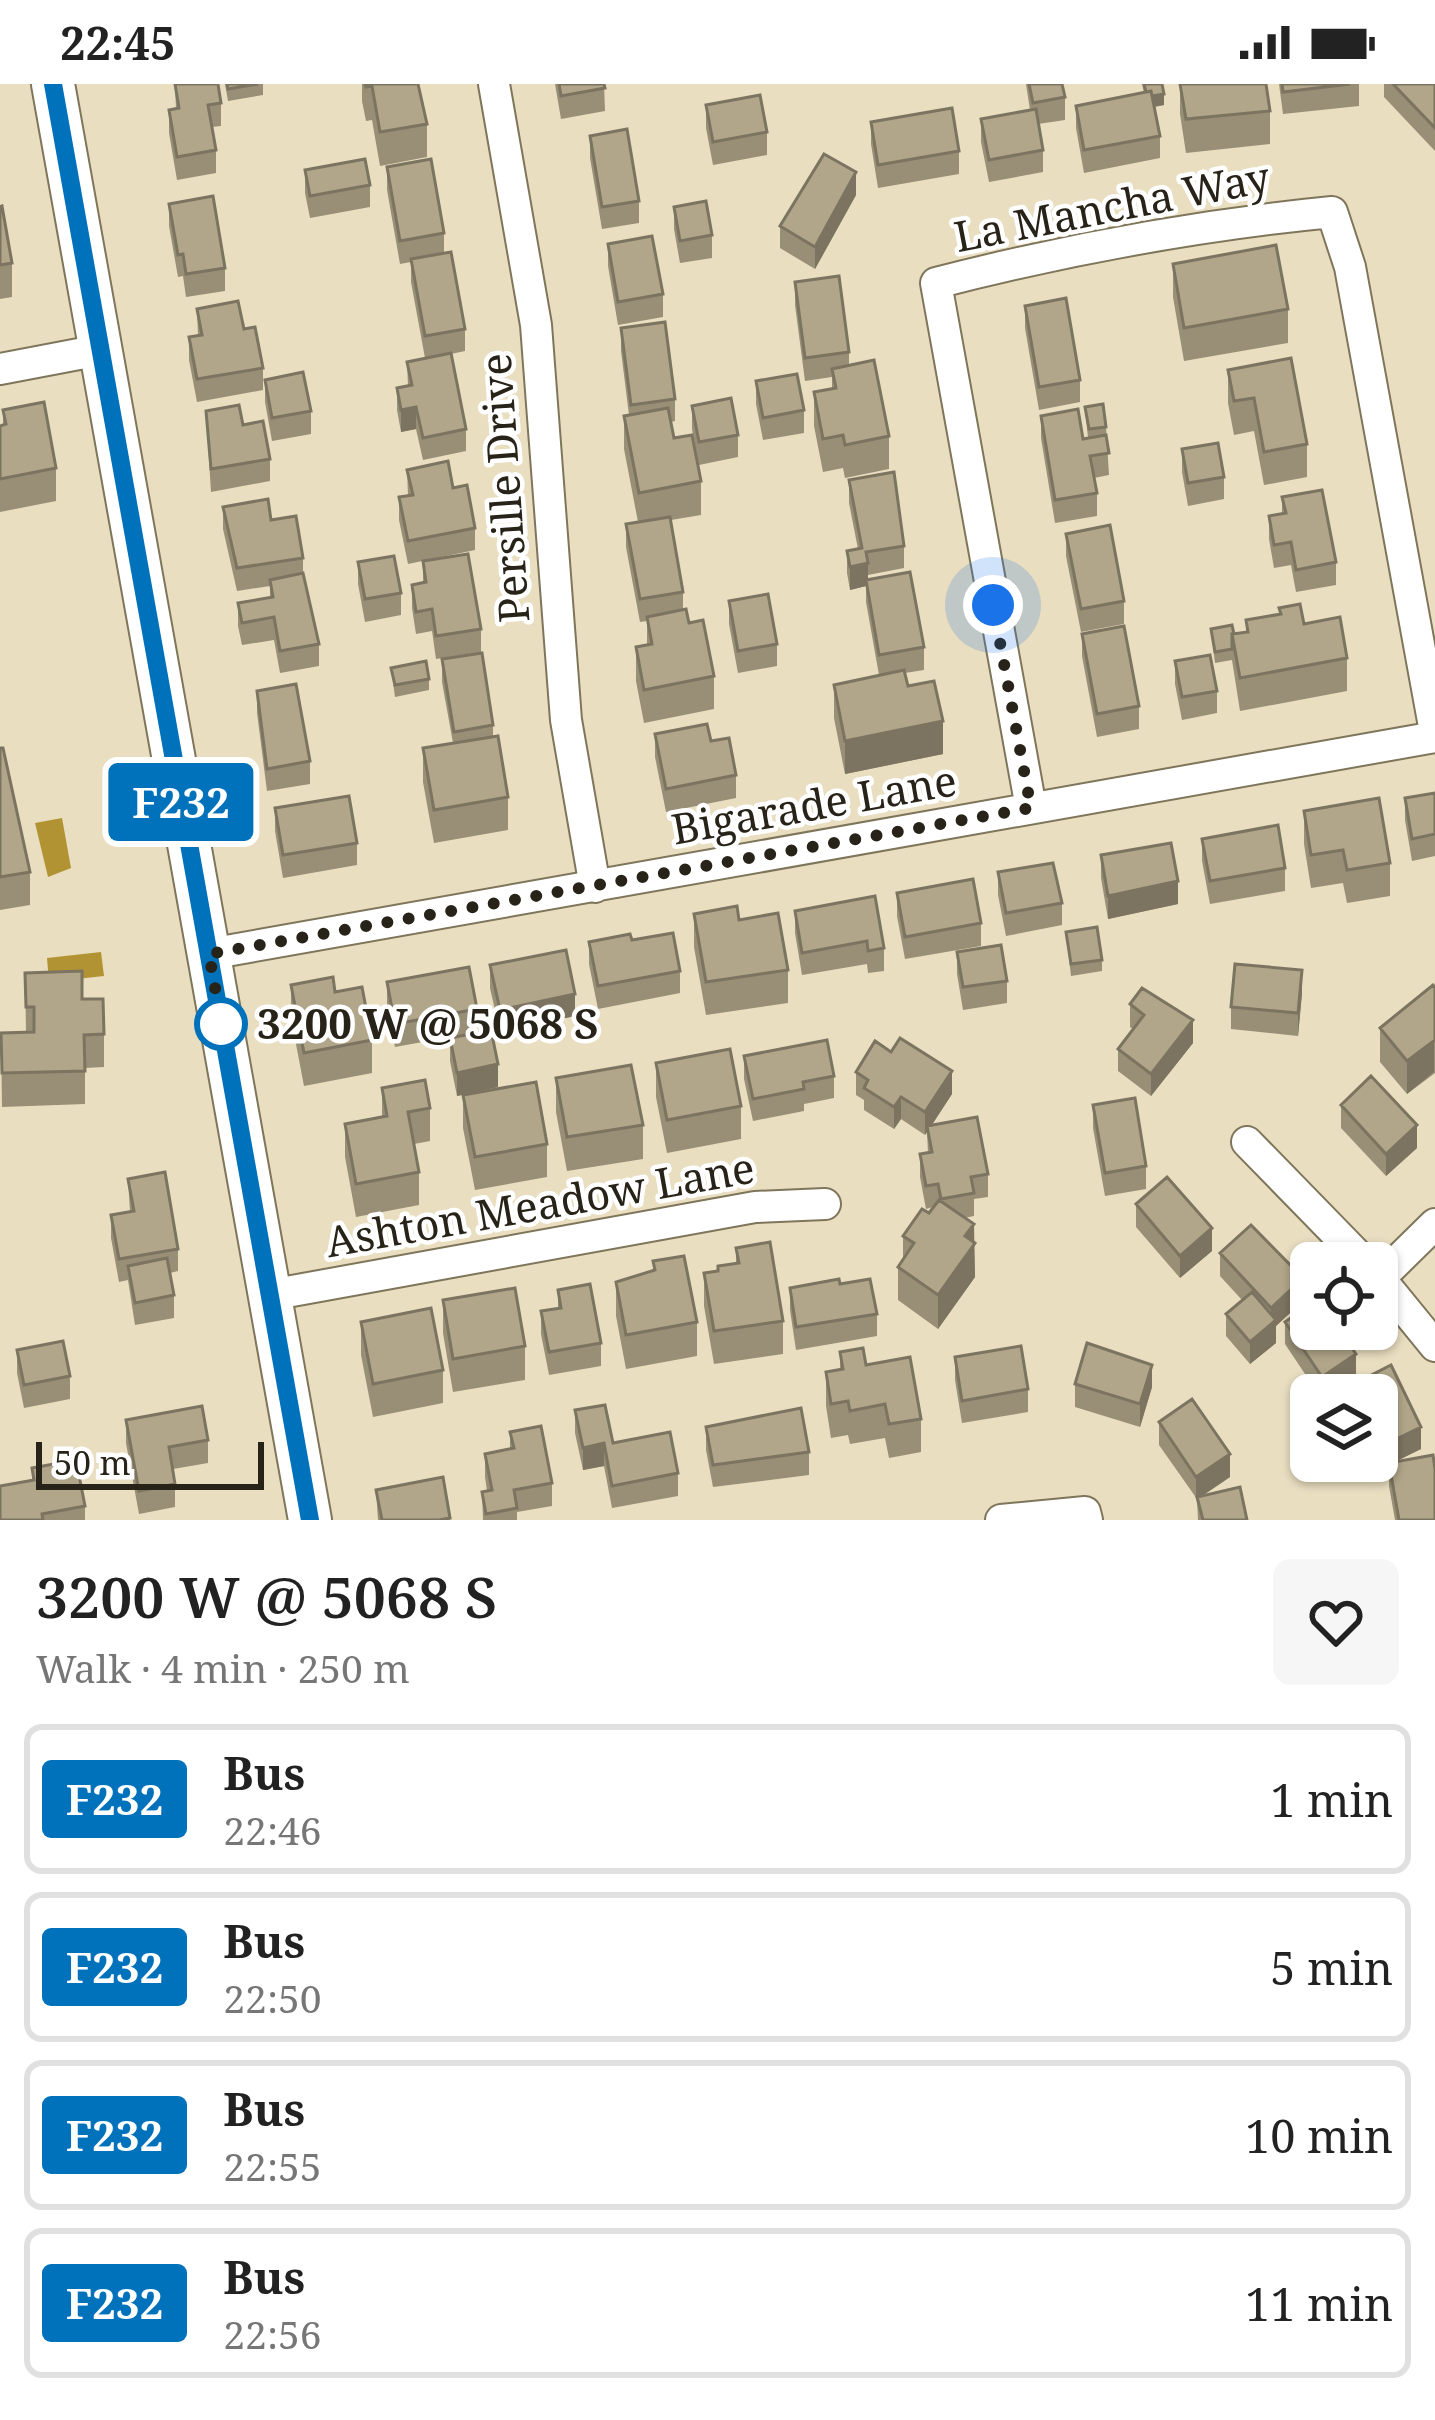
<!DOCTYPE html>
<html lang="en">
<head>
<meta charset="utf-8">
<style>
	body { margin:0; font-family:"Noto Serif",serif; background:#f6f6f6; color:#222; height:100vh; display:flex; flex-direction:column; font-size:45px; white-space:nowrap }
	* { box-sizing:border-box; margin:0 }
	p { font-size:39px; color:#767676 }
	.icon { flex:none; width:66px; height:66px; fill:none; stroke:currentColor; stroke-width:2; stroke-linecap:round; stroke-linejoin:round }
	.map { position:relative; height:1436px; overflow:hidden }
	.drawer { display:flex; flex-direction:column; background:#fff; flex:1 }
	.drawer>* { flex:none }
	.badge { padding:0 24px; border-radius:9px; font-size:42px; line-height:78px }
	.tools { position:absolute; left:1290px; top:1158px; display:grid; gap:24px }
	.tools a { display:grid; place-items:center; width:108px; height:108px; border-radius:18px; background:#fff; box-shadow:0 3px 9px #0004; font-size:60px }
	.scale { position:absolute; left:36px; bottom:30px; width:228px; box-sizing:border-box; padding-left:12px; border:6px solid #282318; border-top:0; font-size:33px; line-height:42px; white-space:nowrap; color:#282318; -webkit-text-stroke:9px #fff; paint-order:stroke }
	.you { position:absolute; width:60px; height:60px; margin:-30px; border:9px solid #fff; border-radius:50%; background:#1a73e8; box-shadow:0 0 0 18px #1a73e833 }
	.map>.badge { position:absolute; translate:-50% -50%; box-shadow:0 0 0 6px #fff }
	.round { display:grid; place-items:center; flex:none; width:126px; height:126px; border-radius:18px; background:#f6f6f6 }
	.overview { display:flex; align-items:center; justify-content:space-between; height:204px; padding:0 36px }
	h1 { font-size:57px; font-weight:600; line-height:90px }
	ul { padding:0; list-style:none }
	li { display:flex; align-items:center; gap:36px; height:150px; margin:0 24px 18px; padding:0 12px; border:6px solid #e0e0e0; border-radius:18px }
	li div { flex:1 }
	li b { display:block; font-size:45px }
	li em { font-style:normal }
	li .badge { min-width:132px; font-weight:700; text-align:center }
	.status { display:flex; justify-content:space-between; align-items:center; height:84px; padding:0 60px; background:#fff; direction:ltr }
	.status svg { height:33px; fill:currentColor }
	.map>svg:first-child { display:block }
	.water { fill:#b29334 }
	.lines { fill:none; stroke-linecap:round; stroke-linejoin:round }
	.street-casing { stroke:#7f755a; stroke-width:34 }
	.secondary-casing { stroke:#7f755a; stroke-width:46 }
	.street { stroke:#fff; stroke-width:30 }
	.secondary { stroke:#fff; stroke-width:42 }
	.wall { fill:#988f76 }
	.shaded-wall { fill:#7c7460 }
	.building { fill:#b1a689; stroke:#7c7460; stroke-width:3 }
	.line-casing { stroke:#fff; stroke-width:27 }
	.line { stroke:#0072bc; stroke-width:18 }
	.walk { stroke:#282318; stroke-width:12; stroke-dasharray:0 21.6 }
	.stop-dot { fill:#fff; stroke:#0072bc; stroke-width:6 }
	.labels { text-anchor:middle; stroke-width:9; stroke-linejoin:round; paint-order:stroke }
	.street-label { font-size:42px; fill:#282318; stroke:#fff }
	.stop-label { font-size:42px; font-weight:bold; fill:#282318; stroke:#fff; text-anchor:start }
</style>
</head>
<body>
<div class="status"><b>22:45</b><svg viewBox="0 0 49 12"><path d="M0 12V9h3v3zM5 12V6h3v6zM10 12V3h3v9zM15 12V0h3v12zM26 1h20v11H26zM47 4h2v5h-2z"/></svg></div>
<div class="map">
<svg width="1435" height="1436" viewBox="0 0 1435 1436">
	<rect width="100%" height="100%" fill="#e9dec0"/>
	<path class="water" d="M62,734l9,50 -23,9 -13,-54z
		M101,868l3,24 -55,6 -2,-24z"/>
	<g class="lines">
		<defs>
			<path id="street" d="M494,0l42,241 30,395 29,167
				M0,285l100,-19
				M1031,724l-95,-525c128,-33 264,-58 396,-71l18,55 85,465
				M209,870l1226,-217
				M1247,1058l118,121
				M1377,1191l58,71
				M1380,1194l55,-54
				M270,1211l485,-88 70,-3
				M1001,1436l84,-8 2,8"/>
			<path id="secondary" d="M53,0l257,1436"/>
		</defs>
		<use href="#street" class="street-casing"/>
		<use href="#secondary" class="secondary-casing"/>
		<use href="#street" class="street"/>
		<use href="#secondary" class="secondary"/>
	</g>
	<path class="wall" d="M175,0l46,19v23l-9,1 4,23v23l-39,7 -8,-47v-23l7,-1z
		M225,0h38v11l-35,6z
		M362,0h56l9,40v33l-47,9 -8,-46 -6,1 -4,-20z
		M555,0h49l1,27 -44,8z
		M1026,0h36l3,13v23l-27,4 5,26v22l-54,10 -8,-40v-23l49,-9z
		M1142,0h20l2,21 -10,2 6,29v22l-76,15 -8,-45v-22l68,-13z
		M1180,0l90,27v33l-84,9 -6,-39z
		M1279,0h80v22l-76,8z
		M1384,0h51v67l-51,-54z
		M706,21l61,27v23l-54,10 -7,-37z
		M871,38l88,29v23l-81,14 -7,-44z
		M590,52l49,65v22l-37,6 -12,-71z
		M387,83l57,66v21l21,75v22l-14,3 15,75v22l-43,9 -7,-31 -15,3 -4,-22v-22l11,-2 -1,-24 18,-4 -14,-76v-20l-11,2 -13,-74z
		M305,86l65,15v22l-60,11 -5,-25z
		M856,111l-41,74 -35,-21v-22z
		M169,120l56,64v23l-39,6 -3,-21 -5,1 -9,-51z
		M0,123l12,56v34l-12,2z
		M674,123l38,28v23l-32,5 -6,-34z
		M608,160l55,50v23l-45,8 -10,-59z
		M1173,180l115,45v34l-104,18 -11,-64z
		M795,198l54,70v13l40,71v33l-44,9 -2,-10 -20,4 -9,-46v-34l18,-3v-12l-27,4 -10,-76z
		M1025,222l55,74v22l-41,8 -14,-82z
		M197,225l47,20 19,39v22l-66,12 -8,-42v-23l9,-1z
		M621,244l54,71v22l-4,1 3,16 27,43v34l-30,5 12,72v18l31,66v33l-70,14 -8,-42v-34l11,-2v-24l-7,1 -14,-75v-23l12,-2 -14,-73v-33l5,-1 -8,-64z
		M1228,286l79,74v33l-43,8 -10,-54 -20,4 -6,-32z
		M265,296l46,31v23l-39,7 -7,-39z
		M756,297l48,29v23l-41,7 -7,-36z
		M692,322l46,29v22l-39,8 -7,-36z
		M1085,323l21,20 3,48 -15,3 3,15v23l-42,7 -14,-85v-22l42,23 5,-1z
		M3,326l53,58v33l-56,11v-86l3,-1z
		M206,327l37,14 27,34v22l-59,11z
		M1182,365l42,28v22l-36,7 -6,-34z
		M407,386l46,18 22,40v22l-67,14 -9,-44v-23l9,-1z
		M849,396l55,66v22l-36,7v4l56,68v23l-19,3 3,13 35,68 -98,20 -11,-56v-33l45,-10 -13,-73v-16l-16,4 -3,-17v-22l11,-2 -9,-46z
		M1282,413l54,65v23l-40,7 -5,-27 -17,3 -5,-29v-23l13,-2z
		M223,423l48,13 32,38v15l16,71v22l-39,7 -6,-33 -32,5 -4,-19v-23l32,-6v-11l-33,5 -14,-62z
		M1066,450l58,67v23l-43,8 -15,-76z
		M423,477l58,68v23l-45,7 -4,-28 -16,3 -4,-26v-23l11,-2z
		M358,478l43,31v22l-36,7 -7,-38z
		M729,517l48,43v22l-39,7 -9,-49z
		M1279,524l68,50v33l-107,20 -8,-51 -17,3 -4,-34 23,5 12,-2v-12l33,-6z
		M1082,550l57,72v23l-42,8 -15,-81z
		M442,575l51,66v11l15,61v33l-74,13 -11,-61v-34l30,-5 -11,-61z
		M1175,577l42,30v22l-35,7 -7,-36z
		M391,584l38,11v11l-34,7z
		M257,607l53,70v23l-43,7 -10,-78z
		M655,650l56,7 25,34v23l-70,14 -11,-55z
		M0,664l30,124v33l-30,5z
		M1435,709v63l-23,5 -7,-41v-22z
		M275,724l82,35v22l-74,13 -8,-47z
		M1304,727l86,52v33l-43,7 -4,-20 -32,5 -7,-44z
		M1202,755l83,29v23l-75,13 -8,-43z
		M1101,771l77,49 -70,15 -7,-41z
		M998,788l64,31v22l-56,11 -8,-41z
		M897,809l84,30v23l-76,13 -8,-43z
		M795,827l89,37v23l-16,2 -1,-9 -65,11 -7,-42z
		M694,830l45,6 49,50v33l-82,12 -12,-68z
		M1066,848l36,28v11l-31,5z
		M632,856l48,31v22l-82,16 -9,-45v-22z
		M957,868l50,29v22l-44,7 -6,-36z
		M490,881l85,51 -75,16 -10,-44z
		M25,889l57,26 22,35v33l-19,1v36l-83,3 -1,-74 25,-1z
		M387,898l90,27v23l-82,15 -8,-42z
		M291,901l44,7 37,48v33l-68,13 -13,-68z
		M1435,903v86l-28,21 -27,-32v-34z
		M1302,909l-4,43 -67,-7v-22z
		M1130,920l63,39 -42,53 -33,-25v-22l15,-20 -3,-2z
		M450,954l48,49 -41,9 -7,-35z
		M744,972l90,20v22l-30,6v7l-51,10 -9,-42z
		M656,979l85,43v33l-74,14 -11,-56z
		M856,988l96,22 -20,31 56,49v23l-14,2v17l-10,2 10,25 1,34 -37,52 -40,-29v-33l5,-8v-23l30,-29 -7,2 -6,-32v-23l8,-1 -1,-21 -2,3 -24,-16 -7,10 -30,-19v-10l-8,-5z
		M556,994l87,47v34l-76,12 -11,-59z
		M382,1004l48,20v33l-16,3 5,28v33l-63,12 -11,-60v-33l37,-7z
		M463,1011l84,49v33l-72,13 -12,-62z
		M1093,1021l53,61v23l-41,7 -12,-68z
		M1341,1021l76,43 -31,28 -45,-48z
		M128,1095l50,70v22l-8,2 4,22v23l-39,7 -7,-45 -9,2 -8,-44v-23l19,-3z
		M1136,1120l76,47 -32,27 -44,-51z
		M736,1164l47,73v33l-69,10 -10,-58v-33l14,-2 18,-8z
		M1220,1169l83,48 -27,25v17l-26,21 -24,-28v-22l16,-14 -22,-24z
		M653,1177l44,61v34l-71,13 -10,-53v-34l37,-11z
		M840,1200l37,30v22l-81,14 -6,-40v-22z
		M558,1206l43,53v23l-52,9 -8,-41v-23l17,-3z
		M443,1216l82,46v34l-72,12 -10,-59z
		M361,1238l82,48v33l-70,14 -12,-62z
		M1285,1238l71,55 -27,18h-10l-34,-51z
		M17,1266l53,26v23l-46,9 -7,-35z
		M840,1268l26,13 55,54v33l-32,6 -4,-20 -35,6 -2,-9 -17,3 -5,-32v-34l14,-2z
		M955,1273l73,32v23l-66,11 -7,-43z
		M1391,1281l30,62v22l-26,13 38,-7 2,14v51h-40l-6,-34v-21l-7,3 -5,-10v-63h-25v-10z
		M1075,1300l77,3 -12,40 -65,-20z
		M575,1326l38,33 65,30v23l-66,12 -8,-42 -21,4 -8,-37z
		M126,1336l82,20v23l-35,6 2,15v23l-36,7 -13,-71z
		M1159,1338l71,55 -28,19 45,24h-49l-1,-21 -38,-54z
		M706,1343l103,25v23l-96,12 -7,-37z
		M510,1348l42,51v23l-35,6v8h-34l-1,-28 5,-1 -2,-14v-23l25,-5z
		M32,1384l53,38v14h-85l32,-40z
		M443,1393l7,43h-72l-2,-30z"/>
	<path class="shaded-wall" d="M1164,10v11l-17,3v-11z
		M856,88v23l-41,74v-22z
		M416,323v22l-15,3v-22z
		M868,479v23l-2,-6v6l-16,4v-23z
		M943,637v33l-98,20v-33z
		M1178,797v23l-70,15v-23z
		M1302,886v23l-4,43v-23z
		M575,910v22l-75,16v-22z
		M1193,936v23l-42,53v-22z
		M1434,955v33l-27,22v-33z
		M498,980v23l-41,9v-23z
		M952,987v23l-27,41v-23z
		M901,1013v22l-7,10v-22z
		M1417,1041v23l-31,28v-22z
		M974,1140l1,53 -37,52v-34l27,-59z
		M1212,1144v23l-32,27v-22z
		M1303,1194v23l-27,25v17l-26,21v-22l21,-18v-16z
		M1356,1270v23l-27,18h-7v-18z
		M1152,1281v22l-12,40v-23z
		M1421,1343v22l-39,19v-22z
		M604,1359v23l-21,4v-22z
		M1230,1370v23l-34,23v-23z"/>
	<path class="building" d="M175,0h43l3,19 -13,2 8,45 -39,7 -8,-47 10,-2z
		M227,0h31l-30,5z
		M365,0h53l9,40 -47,8 -8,-46 -6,1z
		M559,0h45l1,4 -44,8z
		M1029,0h33l3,13 -32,6z
		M1144,0h18l2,10 -12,2 -1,-5 -5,1z
		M1180,0h86l4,27 -84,8z
		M1282,0h68l-67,8z
		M1393,0h42v44z
		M1151,7l9,45 -76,14 -8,-44z
		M760,11l7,37 -54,10 -7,-37z
		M952,24l7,43 -81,14 -7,-43z
		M1036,25l7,41 -54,10 -8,-41z
		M627,45l12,72 -37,6 -12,-71z
		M824,70l32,18 -41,75 -35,-21z
		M365,75l5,26 -60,11 -5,-26z
		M431,75l13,74 -44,8 -13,-74z
		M213,112l12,72 -39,6 -3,-20 -5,1 -9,-51z
		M706,117l6,34 -32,6 -6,-34z
		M2,122l10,57 -12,2v-58z
		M652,152l11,58 -45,8 -10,-58z
		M1276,161l12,64 -104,19 -11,-64z
		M451,168l14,77 -40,7 -14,-77z
		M839,192l10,76 -44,6 -10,-76z
		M1066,214l14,82 -41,7 -14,-81z
		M238,217l6,28 11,-2 8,41 -66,11 -8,-42 13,-2 -5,-26z
		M665,238l10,77 -44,6 -10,-77z
		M451,269l15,76 -43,9 -7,-31 -15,3 -4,-22 15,-3 -5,-23z
		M1291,274l16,86 -43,8 -10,-54 -20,3 -6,-31z
		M874,276l15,76 -44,9 -2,-10 -20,4 -9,-47 22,-4 -4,-19z
		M303,288l8,39 -39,7 -7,-38z
		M797,290l7,36 -41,8 -7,-37z
		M731,314l7,37 -39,7 -7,-36z
		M44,318l12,66 -56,11v-53l6,-2 -3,-14z
		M1103,320l3,23 -17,2 -4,-22z
		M239,321l4,20 20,-4 7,38 -59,10 -5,-58z
		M668,324l6,30 18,-3 9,46 -62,12 -15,-77z
		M1078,325l5,30 23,-4 3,18 -19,3 7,37 -42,7 -14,-84z
		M1218,359l6,34 -36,6 -6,-34z
		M448,377l5,27 14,-3 8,43 -67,13 -9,-44 14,-2 -6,-25z
		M894,388l10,74 -38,6 2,11 -18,4 -3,-16 15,-3 -13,-68z
		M1322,406l14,72 -40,8 -5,-28 -17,3 -5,-29 17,-3 -4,-16z
		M268,415l3,21 25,-4 7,42 -66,10 -14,-61z
		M670,433l13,75 -43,7 -14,-75z
		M1110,441l14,76 -43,8 -15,-75z
		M468,470l13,75 -45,7 -4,-27 -16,3 -4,-27 14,-3 -3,-21z
		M394,472l7,37 -36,6 -7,-37z
		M910,488l14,75 -45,8 -13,-75z
		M303,489l16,71 -39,7 -6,-34 -32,6 -4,-20 35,-6 -3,-17z
		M768,510l9,50 -39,7 -9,-50z
		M1300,520l4,20 36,-7 7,41 -107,20 -8,-44 16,-2 -2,-12 35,-6 -2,-6z
		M686,525l3,14 14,-3 11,56 -70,14 -8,-43 16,-3 -5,-27z
		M1232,541l2,9h-2v15l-17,3 -4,-23z
		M1124,542l15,80 -42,8 -15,-80z
		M482,569l11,72 -39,7 -12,-73z
		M1210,571l7,36 -35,6 -7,-36z
		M426,577l3,18 -34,6 -4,-17z
		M904,586l4,16 26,-5 9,40 -98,20 -11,-56z
		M296,600l14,77 -43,8 -10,-78z
		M707,640l4,17 18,-3 7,37 -70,14 -11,-55z
		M498,652l10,61 -74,13 -11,-62z
		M0,664h3l27,124 -30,5z
		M1435,709v41l-23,5 -7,-41z
		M349,712l8,47 -74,12 -8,-47z
		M1379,714l11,65 -43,7 -4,-20 -32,5 -7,-44z
		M1278,741l7,43 -75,13 -8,-42z
		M1171,759l7,38 -70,15 -7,-41z
		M1053,779l9,40 -56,10 -8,-41z
		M973,795l8,44 -76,14 -8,-44z
		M875,812l9,52 -16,3 -1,-10 -65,12 -7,-42z
		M737,822l2,14 39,-7 10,57 -82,12 -12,-68z
		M1097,843l5,33 -31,4 -5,-32z
		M673,849l7,38 -82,15 -9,-44 41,-8 2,6z
		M1001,861l6,36 -44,6 -6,-35z
		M566,866l9,44 -75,16 -10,-45z
		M1235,880l67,6 -4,43 -67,-6z
		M469,883l8,42 -82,15 -8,-42z
		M82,887v28h21l1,35 -20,1 1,36 -83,2 -1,-40 33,-1v-25h-8l-1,-34z
		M333,893l2,15 27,-5 10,53 -68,13 -13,-68z
		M1433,901l2,2v53l-28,21 -27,-33z
		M1142,904l51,32 -42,54 -33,-25 26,-34 -14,-11z
		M491,946l7,34 -41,9 -7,-35z
		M900,954l52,33 -27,41 -24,-15 -7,10 -30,-19 4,-8 -12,-8 19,-31 16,11z
		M827,956l7,36 -31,6 1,7 -51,10 -9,-43z
		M730,965l11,57 -74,14 -11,-57z
		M631,981l12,60 -76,12 -11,-59z
		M1371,992l46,49 -31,29 -45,-49z
		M425,996l5,28 -22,4 11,60 -63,12 -11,-60 42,-8 -5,-28z
		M536,998l11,62 -72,13 -12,-62z
		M1135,1014l11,68 -41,7 -12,-68z
		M977,1033l11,57 -17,3 3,16 -33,6 -3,-15 -12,2 -6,-32 12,-2 -5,-26z
		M165,1088l13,77 -59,10 -8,-44 23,-4 -6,-32z
		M1167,1093l45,51 -32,28 -44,-52z
		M939,1116l35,24 -9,12 10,7 -37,52 -40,-28 16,-24 -11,-7 19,-27 7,4z
		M1251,1141l52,53 -32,30 -51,-55z
		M770,1158l13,79 -69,10 -10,-58 14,-2v-5l21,-3 -3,-15z
		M684,1172l13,66 -71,13 -10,-53 39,-12 -2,-9z
		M167,1174l7,37 -39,8 -7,-37z
		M839,1195l1,5 30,-5 7,35 -81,13 -6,-39z
		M590,1200l11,59 -52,9 -8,-41 20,-3 -3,-18z
		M515,1204l10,58 -72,13 -10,-59z
		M1252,1208l24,28 -26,22 -24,-28z
		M1311,1220v25h28l17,25 -34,23 -37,-55z
		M431,1224l12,62 -70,14 -12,-62z
		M63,1257l7,35 -46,9 -7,-35z
		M1087,1259l65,22 -12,39 -65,-20z
		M1021,1262l7,43 -66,12 -7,-44z
		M863,1264l3,17 44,-8 11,62 -32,5 -4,-20 -35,7 -2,-10 -17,3 -5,-32 17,-3 -3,-17z
		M1391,1281l30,62 -39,19 -5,-10v-41h-20l-5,-10z
		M1192,1315l38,55 -34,23 -37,-55z
		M605,1321l8,38 57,-11 8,41 -66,13 -8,-43 -21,5 -8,-38z
		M202,1322l6,34 -39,7 6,37 -36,7 -13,-71z
		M801,1324l8,44 -96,13 -7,-38z
		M541,1342l11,57 -38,7 3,18 -31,6 -4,-22 10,-2 -7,-36 29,-6 -4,-16z
		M1433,1371l2,14v51h-36l-10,-57z
		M76,1376l9,46 -43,8 1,6h-43v-34l34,-6 -2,-12z
		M443,1393l7,41 -11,2h-57l-6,-30z
		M1240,1403l7,33h-44l-6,-23z"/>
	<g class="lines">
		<defs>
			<path id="line" d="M53,0l257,1436"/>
		</defs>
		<use href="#line" class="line-casing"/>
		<use href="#line" class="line"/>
		<path class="walk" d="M221,940l3,14 -15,-84 822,-146 -38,-203"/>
	</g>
	<circle class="stop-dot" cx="221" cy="940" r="24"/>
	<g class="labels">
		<g class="street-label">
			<text transform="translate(1112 123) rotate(-11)" y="15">La Mancha Way</text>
			<text transform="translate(505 404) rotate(-94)" y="15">Persille Drive</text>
			<text transform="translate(814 721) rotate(-10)" y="15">Bigarade Lane</text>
			<text transform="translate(540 1121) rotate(-10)" y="15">Ashton Meadow Lane</text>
		</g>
		<g class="stop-label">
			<text x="257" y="955">3200 W @ 5068 S</text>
		</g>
	</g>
</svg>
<div class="tools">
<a><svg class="icon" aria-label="locate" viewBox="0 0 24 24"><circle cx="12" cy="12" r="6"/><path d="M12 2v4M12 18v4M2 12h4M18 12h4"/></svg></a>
<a><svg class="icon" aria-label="layers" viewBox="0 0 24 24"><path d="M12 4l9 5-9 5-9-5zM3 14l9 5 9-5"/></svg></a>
</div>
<div class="scale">50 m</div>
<div class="you" style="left:993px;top:521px"></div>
<b class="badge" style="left:181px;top:718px;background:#0072bc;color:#fff">F232</b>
</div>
<section class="drawer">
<div class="overview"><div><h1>3200 W @ 5068 S</h1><p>Walk · 4 min · 250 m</p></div><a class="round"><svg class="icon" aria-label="heart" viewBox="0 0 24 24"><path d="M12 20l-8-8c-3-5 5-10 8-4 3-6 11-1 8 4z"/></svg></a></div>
<ul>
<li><span class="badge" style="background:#0072bc;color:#fff">F232</span><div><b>Bus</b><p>22:46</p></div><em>1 min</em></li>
<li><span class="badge" style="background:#0072bc;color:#fff">F232</span><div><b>Bus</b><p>22:50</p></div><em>5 min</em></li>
<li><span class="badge" style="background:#0072bc;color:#fff">F232</span><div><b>Bus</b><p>22:55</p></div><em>10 min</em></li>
<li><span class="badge" style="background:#0072bc;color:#fff">F232</span><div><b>Bus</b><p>22:56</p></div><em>11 min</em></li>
</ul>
</section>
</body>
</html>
